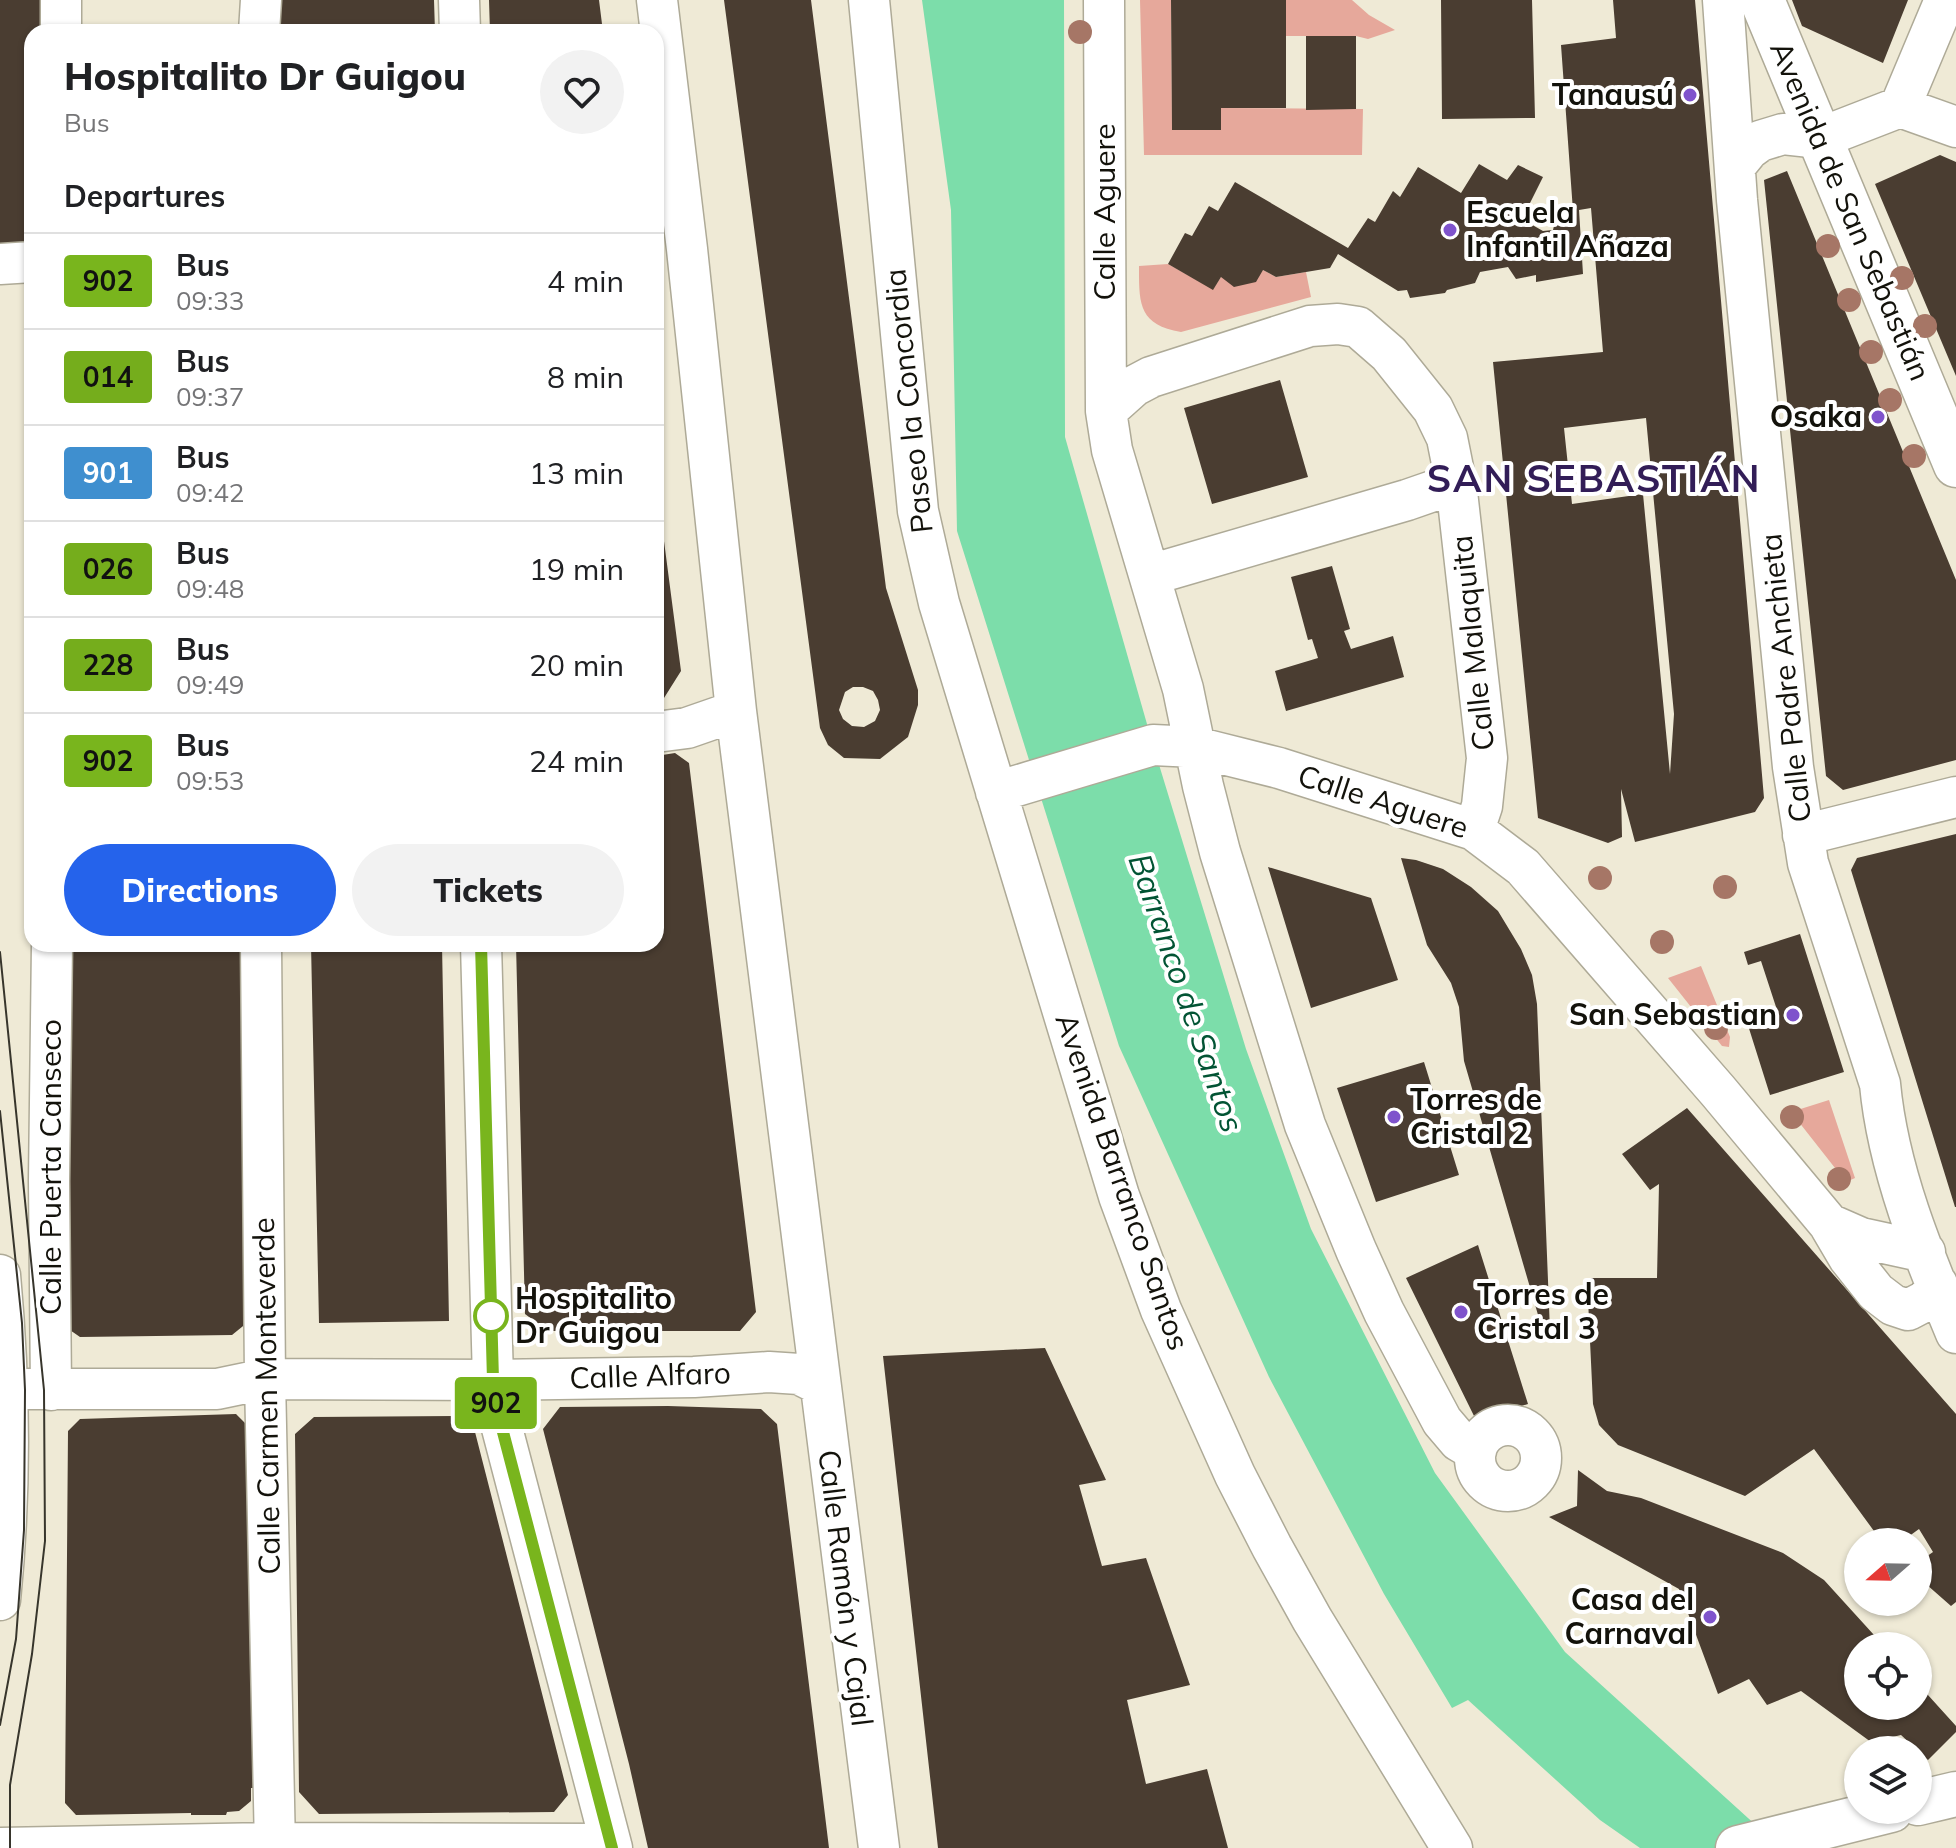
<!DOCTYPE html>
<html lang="en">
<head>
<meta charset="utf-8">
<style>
	body { margin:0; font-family:Mulish,sans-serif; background:#f2f2f2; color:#202124; height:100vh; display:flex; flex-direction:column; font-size:30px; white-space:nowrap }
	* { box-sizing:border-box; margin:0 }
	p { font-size:26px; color:#757577 }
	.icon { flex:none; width:44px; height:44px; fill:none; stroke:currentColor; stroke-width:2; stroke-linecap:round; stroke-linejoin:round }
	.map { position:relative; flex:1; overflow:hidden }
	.sheet { position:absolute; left:24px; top:24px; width:640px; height:928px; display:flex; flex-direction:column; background:#fff; border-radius:24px; box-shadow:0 2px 6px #0004 }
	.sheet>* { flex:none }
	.badge { padding:0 16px; border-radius:6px; font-size:28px; line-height:52px }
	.needle { width:52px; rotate:250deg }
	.controls { position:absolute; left:1844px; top:1528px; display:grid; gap:16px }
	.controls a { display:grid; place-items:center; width:88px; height:88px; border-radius:50%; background:#fff; box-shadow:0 2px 6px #0004; font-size:40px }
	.map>.badge { position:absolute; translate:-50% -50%; box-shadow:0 0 0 4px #fff }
	h2 { padding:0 40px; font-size:30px; line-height:72px }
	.round { display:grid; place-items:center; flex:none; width:84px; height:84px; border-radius:42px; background:#f2f2f2 }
	.summary { display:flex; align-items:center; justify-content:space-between; height:136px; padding:0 40px }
	h1 { font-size:38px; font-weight:800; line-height:60px }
	.cta { display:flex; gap:16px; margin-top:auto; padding:16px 40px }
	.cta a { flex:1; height:92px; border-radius:48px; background:#2563eb; color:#fff; font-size:32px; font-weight:800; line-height:92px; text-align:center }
	.cta a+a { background:#f2f2f2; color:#202124 }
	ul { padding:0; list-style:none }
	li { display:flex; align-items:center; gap:24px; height:96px; padding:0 40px; border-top:2px solid #e0e0e0 }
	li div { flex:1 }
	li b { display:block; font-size:30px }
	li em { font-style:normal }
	li .badge { min-width:88px; font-weight:700; text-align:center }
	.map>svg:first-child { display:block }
	.green { fill:#e6a89b }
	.water { fill:#7cddaa }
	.building { fill:#4a3d31; fill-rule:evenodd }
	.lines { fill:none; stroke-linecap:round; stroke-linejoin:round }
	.street-casing { stroke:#aeaa97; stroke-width:43 }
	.secondary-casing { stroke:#aeaa97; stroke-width:47 }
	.street { stroke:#fff; stroke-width:40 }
	.secondary { stroke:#fff; stroke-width:44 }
	.tram { stroke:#37352c; stroke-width:2 }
	.tree { fill:#a67666 }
	.line-casing { stroke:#fff; stroke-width:18 }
	.line { stroke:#79b51d; stroke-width:12 }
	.poi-dot { fill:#7f53cc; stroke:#fff; stroke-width:3 }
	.stop-dot { fill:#fff; stroke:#79b51d; stroke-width:4 }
	.labels { text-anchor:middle; stroke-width:8; stroke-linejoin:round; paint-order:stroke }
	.poi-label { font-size:30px; font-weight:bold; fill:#13120b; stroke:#fff; text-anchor:end }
	.street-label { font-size:30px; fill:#13120b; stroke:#fff }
	.stop-label { font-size:30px; font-weight:bold; fill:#13120b; stroke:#fff; text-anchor:start }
	.water-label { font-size:32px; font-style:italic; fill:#025434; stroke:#fff }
	.district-label { font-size:38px; font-weight:bold; letter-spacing:2px; fill:#321d57; stroke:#fff }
</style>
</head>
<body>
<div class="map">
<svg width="1956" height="1848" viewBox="0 0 1956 1848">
	<rect width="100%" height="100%" fill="#efead6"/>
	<path class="green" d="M1140,0h31l1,130h48l1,-22 142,1 -1,46h-218z
		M1286,0h66l17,15 26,15 -27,9 -12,-3h-70z
		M1168,264l45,25 8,-12 42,-7 13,7 30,-5 5,25 -130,35c-43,-7 -42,-29 -42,-66z
		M1701,966l29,71 -1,10 -7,-1 -54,-68z
		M1829,1100l26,78 -9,4 -55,-70z"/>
	<path class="water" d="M922,0h142l1,437 88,308 93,304 65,180 124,244 130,179 216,196h-141l-40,-28 -132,-120 -16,8 -68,-114 -115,-217 -150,-331 -162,-515 -6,-321z"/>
	<path class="building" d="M0,0h51v32h-19v218h-32z
		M275,0h159l1,32h-160z
		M489,0h110l4,32h-113z
		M724,0h87l75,588 32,102v15l-10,32 -28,22 -36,-1 -16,-13 -8,-17zM853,687h10l10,4 5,9 2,10 -5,11 -11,6 -12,-1 -9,-7 -4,-9 6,-18z
		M1171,0h115v108h-65v22h-49z
		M1441,0h91l3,118 -93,1z
		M1613,0h82l69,798 -9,14 -120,30 -14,-53 1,48 -14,6 -70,-25 -45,-456 110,-10 -12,-144 -12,2 4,64 -47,8v-7l-20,4 -8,-12 -28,5 -5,11 -28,7 -2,3 -35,5 -3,-8 -9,1 -60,-37 -8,14 -54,9 -13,-7 -7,12 -22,5 -13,-10 -8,13 -45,-26 17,-31 7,3 17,-30 9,5 17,-29 113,66 20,-30 7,4 18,-31 7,6 18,-30 43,26 18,-29 28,16 11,-15 25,12 -21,42 21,12 10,-1 4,-16 16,-3 -12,-166 55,-7zM1646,418l28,296 -4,60 -27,-280 -71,10 -8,-76z
		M1792,0h116l-25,63 -81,-37z
		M1306,36h50v73l-50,1z
		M1940,155l16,7v214l-81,-192z
		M1787,171l169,409v180l-113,30 -17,-14 -62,-596z
		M1280,380l28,97 -96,27 -28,-96z
		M656,480l25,191 -17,27 -8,1z
		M1332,566l18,63 -6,2 7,18 42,-13 11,41 -118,34 -11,-40 43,-13 -6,-19 -4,1 -17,-63z
		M675,753l14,10 67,549 -16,19h-192l-23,-17 -9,-370h140v-188z
		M1956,834v373h-1l-104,-337 6,-12z
		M1401,858l15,2 27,9 28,18 27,24 23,38 11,26 5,29 13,327 -7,1 -79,-271 -5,-54 -8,-24 -24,-38z
		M1268,867l103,31 27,82 -87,28z
		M1800,934l44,138 -74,23 -24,-76 31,-9 -16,-49 -13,4 -4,-13z
		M69,944h175l4,378 -16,13 -152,2 -13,-9z
		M311,944h131l7,377 -130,2z
		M1424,1062l35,113 -83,27 -39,-114z
		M1687,1108l269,306v188l-5,4 -33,-29v-24l5,6 10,-7 -14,-23 -18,13h-19l-68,-93 -69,47 -127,-51 -19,-20 -6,-21 -6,-126h70l2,-94 -9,6 -28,-36z
		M1478,1245l50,159 -52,16 -70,-142z
		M1045,1348l61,132 -27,5 23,81 44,-8 44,127 -63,15 19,84 61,-15 21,79h-290l-55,-492z
		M668,1406l93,3 16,15 52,424h-181l-19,-84 -86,-335 17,-22z
		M236,1414l14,14 3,360h-2v13l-12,10 -12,1 -1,3h-35v-2l-115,2 -11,-12 3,-372 12,-12z
		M455,1416l20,16 93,363 -14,17 -235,2 -20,-22 -4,-358 19,-17z
		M1578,1470l29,21 34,7 142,55 41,27 60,66h-26v60h60v-22l38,42v6l-28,28 -27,-25 -30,7 -70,-51 -34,14 -18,-26 -31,15 -39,-105 -130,-72 28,-11z"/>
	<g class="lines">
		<defs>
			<path id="street" d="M459,0l1,32
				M657,0l30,249 49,462 143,1137
				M869,0l49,511 21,92 180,593 42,114 74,165 37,72 40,72 140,229
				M1104,0l2,411 6,39 71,239 20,97 17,66 85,273 51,125 28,62 58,109 17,20 17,10
				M1723,0l14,200 56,567 15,96 72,221c8,86 43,170 76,249
				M61,32v-32
				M259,32l2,-32
				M1900,107l56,20
				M1736,165l13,-16 11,-8 23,-7 37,4 80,-31 45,-107
				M0,264l32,-2
				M1106,411l28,-25 17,-9 159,-51 28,-2 20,3 31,27 44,55 14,29 9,45 31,275 -5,48 -8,24
				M1150,575l257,-75 49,-17
				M656,732l31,-4 49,-17
				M996,792l157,-47 42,2 84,21 195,62 49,37 195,224 111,133 20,34 27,34 17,13 15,5 19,-10 10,-16
				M1803,835l153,-38
				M261,944l4,435 10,469
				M481,944l12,436 5,33 114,435
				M1829,1224l32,14 64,14
				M0,1275c10,108 11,218 0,325
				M0,1389h217l48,-10 228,1 201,-3 75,-5 30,2 20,10
				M51,1390l-2,-209 3,-237
				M1475 1458a33 33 0 1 1 66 0a33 33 0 1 1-66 0Z
				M0,1848l275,-5 336,1"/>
			<path id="secondary" d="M1762,0l194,465
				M1918,1803l38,-9
				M1738,1848l153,-38"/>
		</defs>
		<use href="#street" class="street-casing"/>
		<use href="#secondary" class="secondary-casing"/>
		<use href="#street" class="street"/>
		<use href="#secondary" class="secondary"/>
		<path class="tram" d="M0,952l44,438 1,151 -13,113 -22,131v63
			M0,1111l22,212 3,67 -1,140 -8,109 -16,86"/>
	</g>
	<g class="tree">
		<circle cx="1080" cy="32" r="12"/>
		<circle cx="1828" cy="246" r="12"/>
		<circle cx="1902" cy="278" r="12"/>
		<circle cx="1849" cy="300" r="12"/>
		<circle cx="1925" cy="326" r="12"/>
		<circle cx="1871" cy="352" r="12"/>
		<circle cx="1890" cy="400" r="12"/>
		<circle cx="1914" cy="456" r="12"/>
		<circle cx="1600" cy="878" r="12"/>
		<circle cx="1725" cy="887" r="12"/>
		<circle cx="1662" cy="942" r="12"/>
		<circle cx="1716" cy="1028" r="12"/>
		<circle cx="1792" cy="1117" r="12"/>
		<circle cx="1839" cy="1179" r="12"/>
	</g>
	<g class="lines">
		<defs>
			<path id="line" d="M481,944l12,436 5,33 114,435"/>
		</defs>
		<use href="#line" class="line-casing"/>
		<use href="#line" class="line"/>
	</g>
	<g class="poi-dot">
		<circle cx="1690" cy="95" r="8"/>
		<circle cx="1450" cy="230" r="8"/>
		<circle cx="1878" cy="417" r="8"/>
		<circle cx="1793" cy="1015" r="8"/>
		<circle cx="1394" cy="1117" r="8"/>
		<circle cx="1461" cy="1312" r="8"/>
		<circle cx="1710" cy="1617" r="8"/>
	</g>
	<circle class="stop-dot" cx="491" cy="1316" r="16"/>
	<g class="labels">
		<g class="poi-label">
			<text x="1674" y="105">Tanausú</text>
			<text x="1466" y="223" text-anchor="start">Escuela<tspan x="1466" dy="34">Infantil Añaza</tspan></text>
			<text x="1862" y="427">Osaka</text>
			<text x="1777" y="1025">San Sebastian</text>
			<text x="1410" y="1110" text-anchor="start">Torres de<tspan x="1410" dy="34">Cristal 2</tspan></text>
			<text x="1477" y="1305" text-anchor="start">Torres de<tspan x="1477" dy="34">Cristal 3</tspan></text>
			<text x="1694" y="1610">Casa del<tspan x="1694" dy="34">Carnaval</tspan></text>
		</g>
		<g class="street-label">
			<text transform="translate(1850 211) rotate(67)" y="10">Avenida de San Sebastián</text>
			<text transform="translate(1105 212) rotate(-90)" y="10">Calle Aguere</text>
			<text transform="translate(909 401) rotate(-96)" y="10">Paseo la Concordia</text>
			<text transform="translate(1473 643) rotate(-96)" y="10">Calle Malaquita</text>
			<text transform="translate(1786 678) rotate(-96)" y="10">Calle Padre Anchieta</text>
			<text transform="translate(1383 802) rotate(18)" y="10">Calle Aguere</text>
			<text transform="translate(51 1167) rotate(-90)" y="10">Calle Puerta Canseco</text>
			<text transform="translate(1122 1182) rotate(71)" y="10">Avenida Barranco Santos</text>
			<text transform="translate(650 1376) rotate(-2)" y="10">Calle Alfaro</text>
			<text transform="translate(267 1396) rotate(-91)" y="10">Calle Carmen Monteverde</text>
			<text transform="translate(845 1588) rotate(83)" y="10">Calle Ramón y Cajal</text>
		</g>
		<g class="stop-label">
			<text x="515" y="1309">Hospitalito<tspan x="515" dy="34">Dr Guigou</tspan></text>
		</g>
		<g class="water-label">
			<text transform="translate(1186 993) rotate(71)" y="11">Barranco de Santos</text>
		</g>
		<g class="district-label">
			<text x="1594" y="492">SAN SEBASTIÁN</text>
		</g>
	</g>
</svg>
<div class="controls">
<a><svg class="needle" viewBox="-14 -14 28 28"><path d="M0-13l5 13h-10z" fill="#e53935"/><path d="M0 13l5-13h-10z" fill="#757577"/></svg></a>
<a><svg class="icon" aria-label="locate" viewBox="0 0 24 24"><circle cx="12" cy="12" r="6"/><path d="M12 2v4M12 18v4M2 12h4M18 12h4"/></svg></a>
<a><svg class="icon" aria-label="layers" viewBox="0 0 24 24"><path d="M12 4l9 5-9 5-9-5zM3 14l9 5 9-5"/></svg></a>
</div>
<b class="badge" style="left:496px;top:1403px;background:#79b51d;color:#111">902</b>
<section class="sheet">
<div class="summary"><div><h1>Hospitalito Dr Guigou</h1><p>Bus</p></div><a class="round"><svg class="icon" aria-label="heart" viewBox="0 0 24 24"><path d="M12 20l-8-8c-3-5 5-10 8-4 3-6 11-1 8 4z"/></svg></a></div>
<h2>Departures</h2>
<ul>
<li><span class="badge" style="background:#79b51d;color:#111">902</span><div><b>Bus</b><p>09:33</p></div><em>4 min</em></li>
<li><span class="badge" style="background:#75ad1c;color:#111">014</span><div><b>Bus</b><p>09:37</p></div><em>8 min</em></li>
<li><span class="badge" style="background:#3f8fcf;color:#fff">901</span><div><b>Bus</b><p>09:42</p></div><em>13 min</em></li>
<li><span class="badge" style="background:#75ad1c;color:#111">026</span><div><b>Bus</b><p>09:48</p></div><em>19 min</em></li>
<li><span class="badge" style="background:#75ad1c;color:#111">228</span><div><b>Bus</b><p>09:49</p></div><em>20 min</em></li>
<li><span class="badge" style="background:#79b51d;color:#111">902</span><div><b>Bus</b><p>09:53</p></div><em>24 min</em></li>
</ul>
<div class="cta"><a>Directions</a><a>Tickets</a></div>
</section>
</div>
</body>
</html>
